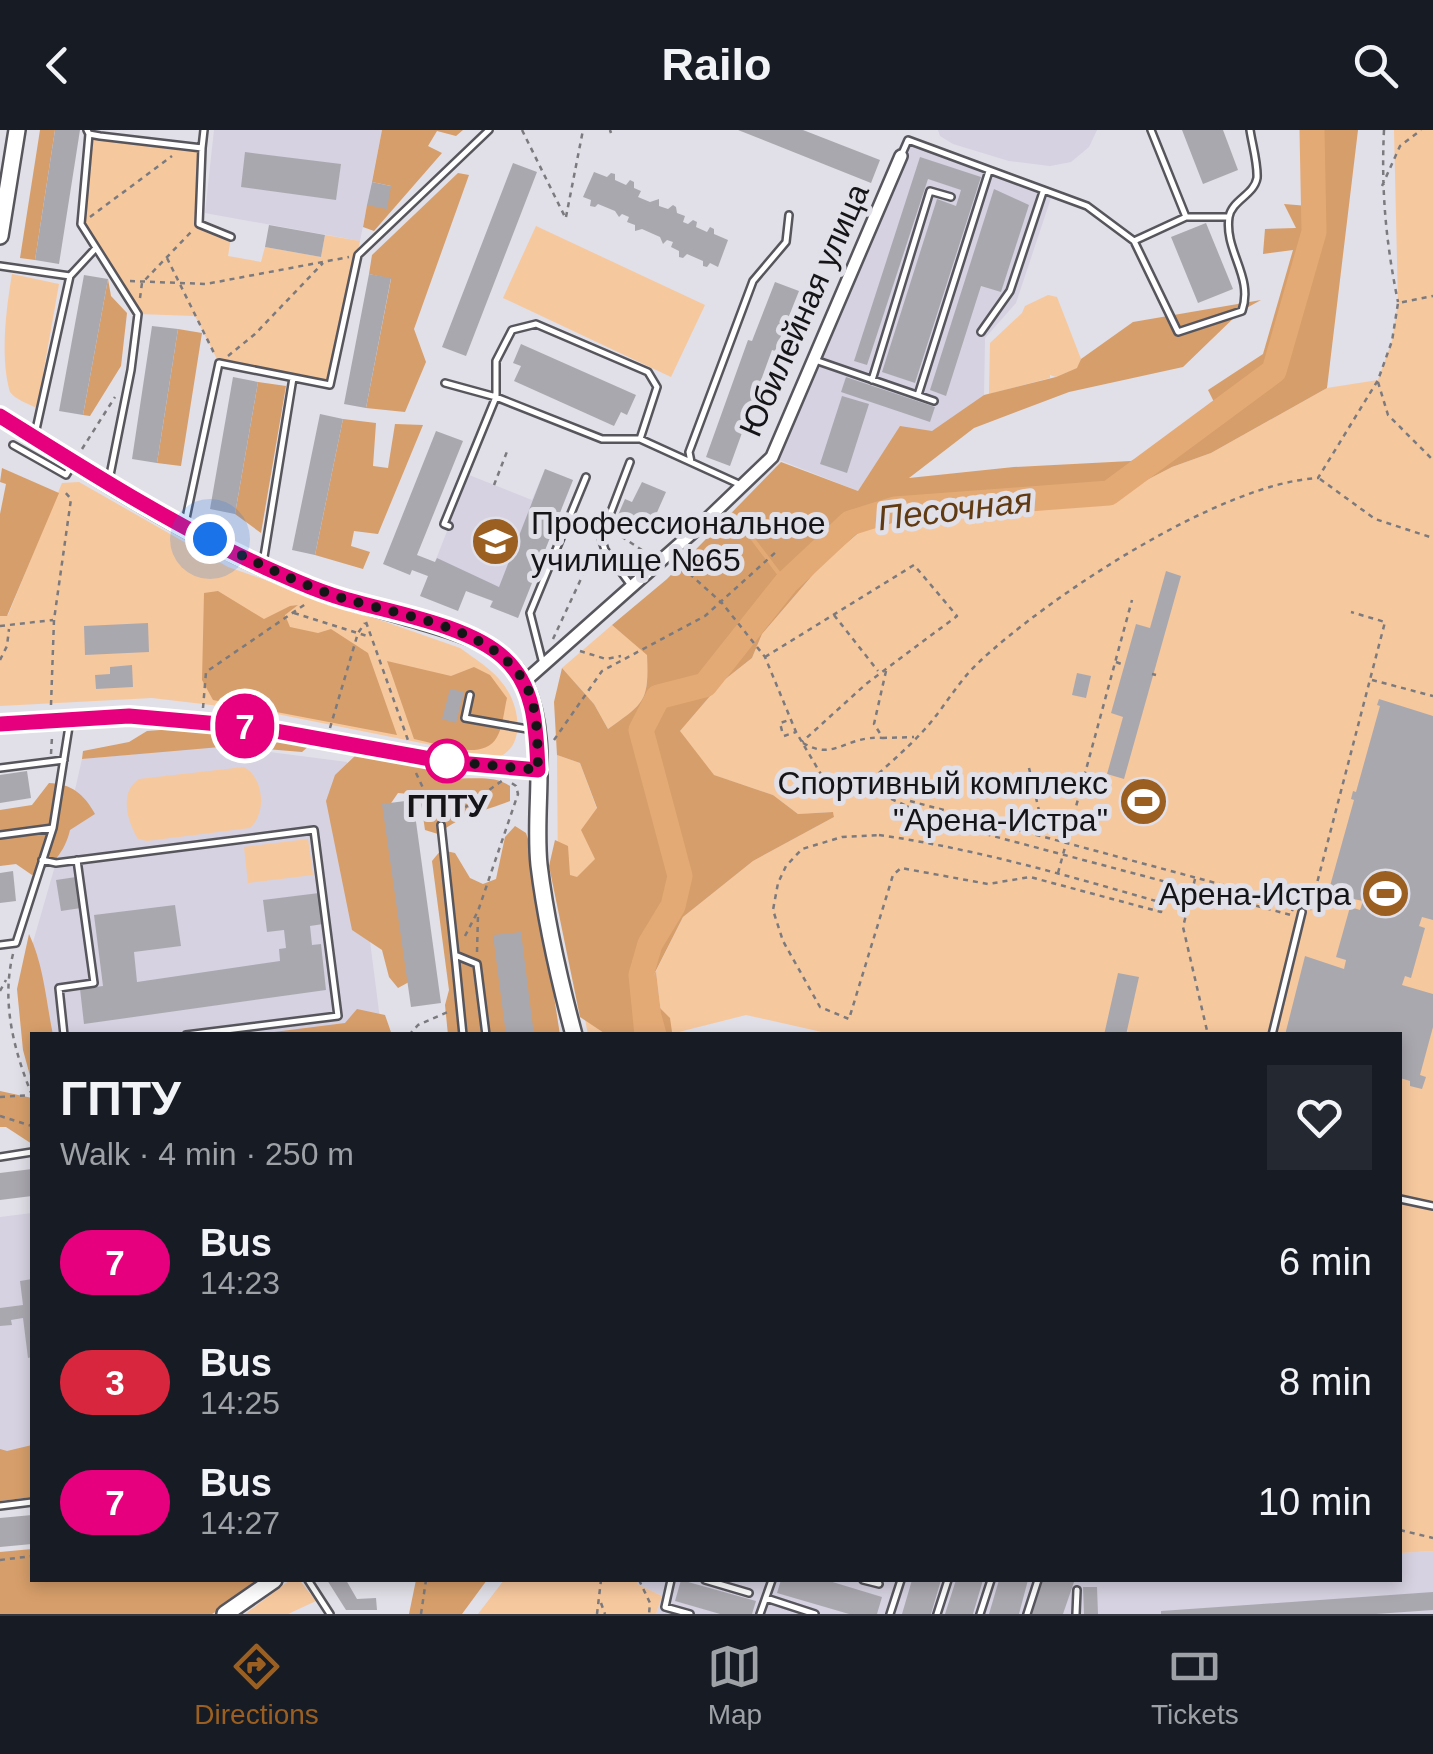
<!DOCTYPE html>
<html lang="en">
<head>
<meta charset="utf-8">
<style>
	body { margin:0; font-family:Helvetica,sans-serif; background:#242831; color:#f1f3f6; height:100vh; display:flex; flex-direction:column; font-size:38px; white-space:nowrap }
	* { box-sizing:border-box; margin:0 }
	p { font-size:32px; color:#9ea1a6 }
	.icon { flex:none; width:55px; height:55px; fill:none; stroke:currentColor; stroke-width:2; stroke-linecap:round; stroke-linejoin:round }
	.map { position:relative; flex:1; overflow:hidden }
	.side { position:absolute; left:30px; top:902px; width:1372px; height:550px; display:flex; flex-direction:column; background:#171b24; border-radius:0px; box-shadow:0 5px 15px #0003 }
	.side>* { flex:none }
	.badge { padding:0 20px; border-radius:32px; font-size:35px; line-height:65px }
	.you { position:absolute; width:50px; height:50px; margin:-25px; border:8px solid #fff; border-radius:50%; background:#1a73e8; box-shadow:0 0 0 15px #1a73e833 }
	.map>.badge { position:absolute; translate:-50% -50%; box-shadow:0 0 0 5px #fff }
	.round { display:grid; place-items:center; flex:none; width:105px; height:105px; border-radius:0px; background:#242831 }
	.summary { display:flex; align-items:center; justify-content:space-between; height:170px; padding:0 30px }
	h1 { font-size:48px; font-weight:700; line-height:75px }
	ul { padding:0; list-style:none }
	li { display:flex; align-items:center; gap:30px; height:120px; padding:0 30px }
	li div { flex:1 }
	li b { display:block; font-size:38px }
	li em { font-style:normal }
	li .badge { min-width:110px; font-weight:700; text-align:center }
	header { display:flex; justify-content:space-between; align-items:center; height:130px; padding:0 30px; background:#171b24; font-size:45px; font-weight:700 }
	.tab-bar { display:flex; justify-content:space-around; align-items:center; height:140px; border-top:2px solid #363941; background:#171b24; font-size:28px; color:#9ea1a6 }
	.tab-bar a { display:grid; justify-items:center; gap:5px }
	.tab-bar .on { color:#9b6021 }
	.map>svg:first-child { display:block }
	.built { fill:#d6d2e1 }
	.green { fill:#f6c89e }
	.forest { fill:#d69e6a }
	.water { fill:#e4aa76 }
	.lines { fill:none; stroke-linecap:round; stroke-linejoin:round }
	.stream { stroke:#e4aa76; stroke-width:4 }
	.river { stroke:#e4aa76; stroke-width:25 }
	.building { fill:#aaa8af }
	.lane-casing { stroke:#58565d; stroke-width:10 }
	.street-casing { stroke:#58565d; stroke-width:16 }
	.secondary-casing { stroke:#58565d; stroke-width:20 }
	.path { stroke:#7b7a7f; stroke-width:2.5; stroke-dasharray:5 5; stroke-linecap:butt }
	.lane { stroke:#fff; stroke-width:5 }
	.street { stroke:#fff; stroke-width:11 }
	.secondary { stroke:#fff; stroke-width:15 }
	.line-casing { stroke:#fff; stroke-width:22 }
	.line { stroke:#e6007e; stroke-width:15 }
	.walk { stroke:#151417; stroke-width:10; stroke-dasharray:0 18 }
	.stop-dot { fill:#fff; stroke:#e6007e; stroke-width:5 }
	.labels { text-anchor:middle; stroke-width:10; stroke-linejoin:round; paint-order:stroke }
	.street-label { font-size:32px; fill:#151417; stroke:#e1dfe7 }
	.poi-label { font-size:32px; fill:#151417; stroke:#e1dfe7; text-anchor:end }
	.stop-label { font-size:32px; font-weight:bold; fill:#151417; stroke:#e1dfe7 }
	.water-label { font-size:35px; font-style:italic; fill:#603a12; stroke:#e1dfe7 }
</style>
</head>
<body>
<header><svg class="icon" aria-label="back" viewBox="0 0 24 24"><path d="M15 5l-7 7 7 7"/></svg>Railo<svg class="icon" aria-label="search" viewBox="0 0 24 24"><circle cx="10" cy="10" r="6"/><path d="M15 15l6 6"/></svg></header>
<div class="map">
<svg width="1433" height="1484" viewBox="0 0 1433 1484">
	<rect width="100%" height="100%" fill="#e1dfe7"/>
	<path class="built" d="M214,0h168l-22,111 -155,-28z
		M938,0h159l-8,17 -18,15 -21,4 -41,-5 -56,-17 -13,-8z
		M908,10l144,55 -36,108 -31,35 -1,57 -52,37 -32,-5 -42,64 -86,-34z
		M545,339l28,11 -55,138 -28,-11 2,-6 -80,-31 23,-8 34,-87 63,25z
		M223,616l124,16 35,273h-349l-4,-79 39,-135 14,-62z
		M32,1083v250l-32,3v-249z
		M1433,1421v63h-777l6,-18 -25,-12 1,-4h762v-27z"/>
	<path class="green" d="M1394,0h39v1421l-33,2v-518h-565l-89,-20 -79,20 -6,-22 -5,-42 27,-54 70,-56 81,-44 -1,-5 -35,2 -25,-19 -60,-20 -34,-43 44,-51 29,-23 10,-24 61,-71 39,-33 66,-16 182,-15 62,-32 39,-14 116,-65 51,-8 14,-39 6,-38z
		M89,4l113,14 -3,75 32,14 -3,19 33,6 4,-15 56,10 4,-22 35,6 -30,144 -111,-22 -24,-47 -57,-2 -57,-90z
		M536,96l169,79 -34,72 -168,-79z
		M12,144l47,10 -22,124c-9,-4 -22,-9 -27,-16 -10,-34 -4,-82 2,-118z
		M1048,165l9,2 24,62 -3,9 -22,9 -6,-2v3l-61,16 1,-51 32,-30 3,-7z
		M79,352l149,85 232,81c15,11 32,21 43,36 17,21 24,64 -7,74l-234,-47 -110,-13 -152,8v-90l8,-1 54,-132z
		M612,495l35,29c2,48 -2,49 -39,75l-14,-25 -32,-36z
		M557,625l23,8 17,46 -2,50 46,176h-53l-30,-160z
		M244,637c20,11 23,46 6,61l-103,13 -9,-2c-11,-18 -19,-47 1,-60z
		M308,709l5,36 -65,8 -4,-36z
		M290,1450l11,2 15,19 -28,13h-43z
		M504,1450h134l-1,4 25,12 -6,18h-178z"/>
	<path class="forest" d="M40,0h15l-20,130 -15,-2z
		M382,0h81l-7,6 -19,-5 -9,15 14,7 -68,78 -11,-4 4,-22 24,-19 -19,-4z
		M1320,0h38l-31,258 -116,65 -39,14 -62,32 -182,15 -66,16 -39,33 -61,71 -10,24 -29,23 -43,50 34,44 59,20 25,19 35,-2 1,5 -81,44 -70,56 -44,87 21,4 10,10 2,14 -9,3h-56l-27,-18 -31,-151 6,-26 13,6 2,29 7,2 18,-18 -14,-29 16,-22 -17,-45 -23,-8 -3,-53 8,-34 32,36 14,25c37,-26 41,-28 39,-74l-35,-30 55,-46 114,-117 77,29 42,-65 32,5 52,-36 72,-18 21,-9 4,-9 52,-37 128,-22 -20,11 -58,56 -114,25 -95,36 -65,50 105,-11 117,-6 92,-41 -15,-30 55,-36 30,-104 -30,4 2,-25 31,-1 -12,-24 36,3z
		M458,43l11,2 -55,154 12,33 -21,50 -39,-4 25,-129 -22,-5 3,-19z
		M108,149l3,17 16,17 -6,53 -31,50 -7,-1z
		M178,199l24,4 -21,133 -24,-3z
		M258,252l28,4 -25,147 -26,-19z
		M343,289l33,4 -3,43 15,2 7,-44 28,1 -45,109 -24,-3 -3,15 19,6 -7,17 -48,-14z
		M2,338l57,25 -52,123h-7v-102l6,-30 -6,-2z
		M218,461l46,28 26,-13 8,-1 -13,10 5,12 28,6 13,-4 37,24 29,82 -184,-35 -11,-20 2,-87z
		M387,531l64,15 23,-9 16,8 17,23c-3,12 -4,29 -10,39 -14,26 -61,6 -83,2z
		M215,596l92,12 3,7 -8,7 -70,-6 -150,13 1,-8 46,-9 18,-11z
		M372,620l56,11 10,15c24,7 51,-4 72,10v15c-28,11 -47,13 -72,33l-13,-4 -5,-35 -22,-2 -11,16 22,173 -11,6 -9,-11 -7,-27 -30,-20 -26,-129 9,-26 22,-21z
		M49,653c23,1 35,11 46,31l-25,16c-5,21 -17,37 -38,45l-16,-11 -16,2v-56l32,-5z
		M515,696l11,7 5,15 29,187h-112l-3,-30 4,-15 -17,-129 9,-11 14,3 15,25 13,6 13,-5 9,-42z
		M29,804c15,32 17,67 24,101h-21v48l-9,-33 -6,-61z
		M357,879l28,6 7,20h-141l94,-12z
		M0,961l32,7v46l-26,-17h-6z
		M32,1315v52l-32,4v-52l7,2z
		M32,1419v31h238l-58,34h-212v-62z
		M416,1450h71l-25,34h-53z"/>
	<path class="water" d="M656,841l5,42 6,22h-26l-3,-31z"/>
	<g class="lines">
		<path class="stream" d="M743,396l43,57"/>
		<path class="river" d="M647,905l-6,-60 9,-31 23,-38 7,-30 -39,-146 17,-33 47,-12 81,-102 64,-60 45,-14 214,-16 165,-122 40,-139 -2,-102"/>
	</g>
	<path class="building" d="M55,0h25l-21,134 -24,-4z
		M738,0h65l77,30 -9,23z
		M1182,0h41l15,40 -35,14z
		M245,22l96,12 -5,36 -95,-13z
		M920,27l61,20 -66,206 -33,-11 55,-173 19,7 5,-16 -33,-11 -61,186 -13,-4z
		M513,33l24,9 -71,184 -24,-9z
		M594,42l13,5 4,-4 4,1v6l11,5 4,-5 4,2v6l7,3 -3,6 12,5 9,-3v7l9,3 5,-4 3,2 1,6 8,3 -2,6 5,2 5,-4 4,2 -1,5 11,5 3,-5 4,2v5l14,6 -10,27 -8,-4 -3,4 -4,-1v-5l-16,-7 -4,4 -4,-1v-6l-8,-4 2,-5 -6,-2 -4,4 -3,-7 -18,-8 -7,2v-6l-8,-3 2,-5 -7,-3 -3,3 -4,-6 -17,-7 -3,3 -5,-1 1,-6 -8,-3z
		M372,52l19,4 -4,23 -20,-4z
		M994,59l35,16 -28,87 -20,-6 -35,110 -16,-6z
		M1206,93l27,66 -35,14 -27,-66z
		M269,95l56,10 -4,22 -56,-10z
		M369,144l22,4 -25,130 -22,-4z
		M84,145l24,4 -25,136 -24,-4z
		M775,152l24,9 -24,60 -3,-1 -42,116 -24,-9 42,-117 4,1z
		M152,196l26,3 -21,134 -25,-4z
		M521,214l115,51 -9,20 -6,-3 -7,14 -100,-45 7,-15 -8,-3z
		M233,247l25,5 -23,132 -25,-5z
		M846,247l89,30 -5,15 -89,-30z
		M842,266l27,8 -22,69 -27,-9z
		M320,284l23,5 -28,136 -23,-5z
		M436,301l27,10 -46,114 18,7 2,-4 62,29 46,-118 28,11 -55,138 -28,-11 3,-6 -27,-10 -8,20 -38,-15 8,-20 -16,-6 -2,5 -27,-11z
		M642,352l24,10 -19,43 -32,-13 10,-23 7,3z
		M1166,441l15,5 -57,203 -17,-5 16,-57 -12,-4 25,-89 14,4z
		M148,493l1,29 -64,3 -1,-29z
		M132,535l1,22 -37,2 -1,-14 15,-1v-7z
		M1077,543l14,3 -5,22 -14,-3z
		M450,559l14,3 -8,31 -14,-4z
		M1379,569l54,17v204l-11,-3 -3,9 6,2 -14,50 -6,-2 -3,9 31,9v33l-13,48 6,2 -4,12 -12,-3v-5l-10,-3v-43h-115l20,-79 39,13 2,-9 -10,-3 14,-50 10,3 3,-9 -38,-8 2,-8 3,1 24,-86 -3,-1 2,-8 3,1 24,-86 -3,-1z
		M27,641l4,27 -31,5v-28z
		M413,670l28,203 -30,4 -29,-203z
		M13,741l3,30 -16,2v-30z
		M76,747l5,31 -20,3 -5,-31z
		M319,763l4,31 -13,2 2,19 9,-1 5,46 -242,34 -4,-35 23,-3 -9,-71 81,-10 6,41 -47,6 3,30 143,-21 -1,-12 7,-1 -2,-18 -17,2 -4,-32z
		M521,802l13,103h-28l-13,-100z
		M1118,843l21,4 -13,58h-22z
		M32,1039v27l-32,4v-27z
		M32,1149v78l-4,1 -5,-40 -12,2 1,5 -12,1v-18l23,-3 -3,-24z
		M32,1385v29l-32,3v-29z
		M327,1450h19l11,19 19,-1 1,12h-31z
		M681,1450l75,21 -4,13h-32l-45,-13z
		M781,1450h45l56,17 -5,17h-28l-72,-21z
		M912,1450h29l-10,34h-29z
		M956,1450h27l-10,34h-28z
		M999,1450h29l-9,34h-30z
		M1043,1450l31,2 -11,32h-31z
		M1083,1457h14l1,27h-14z
		M1433,1462v18l-57,4h-215v-3z"/>
	<g class="lines">
		<defs>
			<path id="lane" d="M87,0l2,4 11,2 102,12 2,-18
				M1151,0l35,87
				M89,4l-8,90 57,90 -7,56 -22,110
				M202,18l-3,76 32,13
				M901,26l7,-16 179,66 47,35
				M1229,87h-43l-52,24 44,91 64,-21c12,-34 -18,-60 -13,-94 3,-17 25,-22 28,-39 1,-14 -5,-34 -7,-48
				M0,136l70,10 25,-27
				M981,202l29,-41 33,-99
				M815,230l119,41
				M872,250l58,-189 21,6
				M445,253l51,14 106,42h38l101,46
				M918,265l71,-224
				M35,304l35,-158
				M13,315l53,30 5,-8
				M691,332l-2,-10 64,-171 33,-39 3,-27
				M185,393l34,-160 111,22 28,-130 131,-125
				M449,396l-5,-2 52,-127v-36l16,-31 24,-6 112,48 9,15 -17,52
				M263,433l30,-185
				M630,454l-25,-34 -4,-12 29,-76
				M543,534l-13,-51 56,-136
				M470,565l-5,23 68,12
				M0,638l64,-8
				M441,695l14,130 22,9 9,71
				M0,705l53,-7
				M42,730l14,3 258,-33 24,186 -152,19
				M0,815l16,-2 37,-115 17,-108
				M455,825l8,80
				M64,905l-5,-47 35,-5 -17,-123
				M1272,905l30,-123
				M0,1027l32,-5
				M1400,1069l33,7
				M0,1376l32,-4
				M308,1450l22,34
				M671,1450l-6,27 25,7
				M705,1450l44,13
				M863,1450l16,4
				M766,1468l49,16
				M760,1484l12,-34
				M890,1484l11,-34
				M937,1484l11,-34
				M980,1484l11,-34
				M1027,1484l11,-34
				M1076,1484l1,-24"/>
			<path id="street" d="M524,552l177,-157 71,-68 129,-301
				M0,595l129,-9 124,11 194,35 91,9"/>
			<path id="secondary" d="M0,106l17,-106
				M0,286c102,65 210,135 325,177 26,9 53,15 79,23 43,13 101,24 121,69 25,55 8,122 14,180 7,57 20,114 35,170
				M225,1484l49,-34"/>
		</defs>
		<use href="#lane" class="lane-casing"/>
		<use href="#street" class="street-casing"/>
		<use href="#secondary" class="secondary-casing"/>
		<path class="path" d="M522,0l44,89
			M610,0l1,3
			M1384,0c-3,60 2,113 14,172
			M1382,56l18,-40 21,-16
			M90,87l82,-61
			M566,87l17,-87
			M167,128l47,95
			M130,151l76,3 143,-27
			M140,168l2,-15 50,-52
			M228,226l27,-22 68,-71
			M1378,252l10,33 45,45
			M82,319l33,-52
			M1320,349l55,40 58,19
			M494,355l14,-36
			M613,401l35,23
			M682,437l40,36 43,54 31,75 29,49 39,6 43,19
			M294,483l73,23
			M834,485l44,56
			M366,492l43,121
			M0,496l53,-6
			M553,509l41,-88
			M580,521l26,8 15,-3
			M765,527l149,-92 43,51 -91,68 -64,58
			M0,530l7,-14 2,-17
			M1116,532l8,3
			M886,541l-12,53 9,14 31,-1
			M1152,544l4,1
			M1372,550l61,16
			M51,575l3,-85 17,-121 -7,-8
			M203,578l3,-36 101,-69
			M330,598l28,-95 7,-10
			M782,601l-2,-8 9,-3
			M784,606l12,-4
			M554,610l48,-69 103,-55 72,-65
			M803,613c32,19 42,-8 80,-5
			M51,624l1,-17
			M1029,638l16,68
			M416,643l21,45
			M864,657c20,-19 43,-38 61,-58 19,-21 32,-46 53,-66 71,-67 243,-180 340,-185l60,-98 14,-39 6,-38 35,-7
			M990,661l41,-9
			M910,671l384,103 -3,11 -385,-102z
			M449,689l54,-39
			M879,705c97,14 190,41 284,68l-2,9 -131,-35 -42,7 -87,-16 -8,7 -44,144 -29,-12 -37,-66 -10,-31 5,-27 8,-17 16,-17 40,-12z
			M1058,743l74,-273
			M1195,749l-12,48 25,108
			M1310,780l75,-288 -34,-10
			M465,806l13,-25 40,-117 -2,-8 -6,-4
			M477,822l1,-37
			M13,824c-12,48 1,97 19,141
			M0,861l6,-11
			M409,905l9,-10 32,-14
			M0,967l32,-2
			M0,986l32,10
			M1400,1400l33,8
			M0,1430l32,-4
			M639,1450l11,23 -1,11
			M601,1473l4,11
			M421,1484l5,-34
			M597,1484l4,-34"/>
		<use href="#lane" class="lane"/>
		<use href="#street" class="street"/>
		<use href="#secondary" class="secondary"/>
	</g>
	<g class="lines">
		<defs>
			<path id="line" d="M0,286c85,53 172,109 264,151 29,13 60,27 92,35 44,12 115,25 148,56 32,29 32,72 34,112l-91,-8 -194,-35 -124,-11 -129,8"/>
		</defs>
		<use href="#line" class="line-casing"/>
		<use href="#line" class="line"/>
		<path class="walk" d="M210,409c36,19 73,37 112,52 61,24 163,29 201,89 16,25 14,62 15,90l-91,-9"/>
	</g>
	<defs>
		<symbol id="university-disc" viewBox="-11 -11 22 22"><circle r="9.5" fill="#9b6021" stroke="#e1dfe7"/><path d="M0-5L7-2L0 1L-7-2ZM-4 1L0 2.5L4 1V4Q0 6-4 4Z" fill="#fff"/></symbol>
		<symbol id="stadium-disc" viewBox="-11 -11 22 22"><circle r="9.5" fill="#9b6021" stroke="#e1dfe7"/><path d="M0-5a6.5 5 0 1 0 0 10a6.5 5 0 1 0 0-10ZM-3.5-1.8h7v3.6h-7Z" fill="#fff"/></symbol>
	</defs>
	<g fill-rule="evenodd">
		<use href="#university-disc" x="468" y="384" width="55" height="55"/>
		<use href="#stadium-disc" x="1116" y="644" width="55" height="55"/>
		<use href="#stadium-disc" x="1358" y="736" width="55" height="55"/>
	</g>
	<circle class="stop-dot" cx="447" cy="631" r="20"/>
	<g class="labels">
		<g class="street-label">
			<text transform="translate(804 180) rotate(-66)" y="11">Юбилейная улица</text>
		</g>
		<g class="poi-label">
			<text x="531" y="404" text-anchor="start">Профессиональное<tspan x="531" dy="37">училище №65</tspan></text>
			<text x="1108" y="664">Спортивный комплекс<tspan x="1108" dy="37">"Арена-Истра"</tspan></text>
			<text x="1351" y="775">Арена-Истра</text>
		</g>
		<g class="stop-label">
			<text x="447" y="687">ГПТУ</text>
		</g>
		<g class="water-label">
			<text transform="translate(955 379) rotate(-7)" y="12">Песочная</text>
		</g>
	</g>
</svg>
<div class="you" style="left:210px;top:409px"></div>
<b class="badge" style="left:245px;top:596px;background:#e6007e;color:#fff">7</b>
<section class="side">
<div class="summary"><div><h1>ГПТУ</h1><p>Walk · 4 min · 250 m</p></div><a class="round"><svg class="icon" aria-label="heart" viewBox="0 0 24 24"><path d="M12 20l-8-8c-3-5 5-10 8-4 3-6 11-1 8 4z"/></svg></a></div>
<ul>
<li><span class="badge" style="background:#e6007e;color:#fff">7</span><div><b>Bus</b><p>14:23</p></div><em>6 min</em></li>
<li><span class="badge" style="background:#d7263d;color:#fff">3</span><div><b>Bus</b><p>14:25</p></div><em>8 min</em></li>
<li><span class="badge" style="background:#e6007e;color:#fff">7</span><div><b>Bus</b><p>14:27</p></div><em>10 min</em></li>
</ul>
</section>
</div>
<nav class="tab-bar">
<a class="on"><svg class="icon" aria-label="directions" viewBox="0 0 24 24"><path d="M12 3l9 9-9 9-9-9zM9 14v-3h6M13 9l2 2-2 2"/></svg>Directions</a>
<a><svg class="icon" aria-label="map" viewBox="0 0 24 24"><path d="M3 6l6-2 6 2 6-2v14l-6 2-6-2-6 2zM9 4v14M15 6v14"/></svg>Map</a>
<a><svg class="icon" aria-label="tickets" viewBox="0 0 24 24"><path d="M3 7h18v10H3zM15 7v10"/></svg>Tickets</a>
</nav>
</body>
</html>
